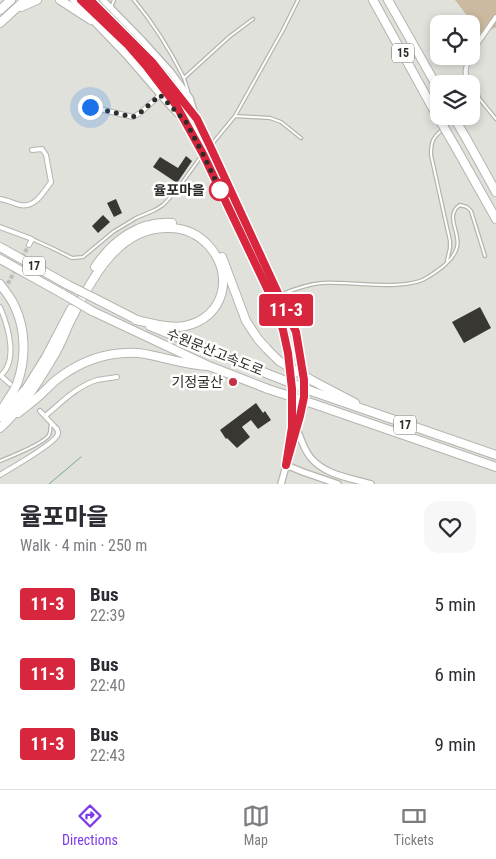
<!DOCTYPE html>
<html lang="en">
<head>
<meta charset="utf-8">
<style>
	body { margin:0; font-family:"Roboto Condensed","Noto Sans KR",sans-serif; background:#f7f7f7; color:#2b2b33; height:100vh; display:flex; flex-direction:column; font-size:19px; white-space:nowrap }
	* { box-sizing:border-box; margin:0 }
	p { font-size:16px; color:#7c7c81 }
	.icon { flex:none; width:28px; height:28px; fill:none; stroke:currentColor; stroke-width:2; stroke-linecap:round; stroke-linejoin:round }
	.map { position:relative; height:484px; overflow:hidden }
	.drawer { display:flex; flex-direction:column; background:#fff; flex:1 }
	.drawer>* { flex:none }
	.badge { padding:0 10px; border-radius:4px; font-size:18px; line-height:32px }
	.tools { position:absolute; left:430px; top:15px; display:grid; gap:10px }
	.tools a { display:grid; place-items:center; width:50px; height:50px; border-radius:10px; background:#fff; box-shadow:0 2px 8px #0003; font-size:25px }
	.you { position:absolute; width:25px; height:25px; margin:-12px; border:4px solid #fff; border-radius:50%; background:#1a73e8; box-shadow:0 0 0 8px #1a73e833 }
	.map>.badge { position:absolute; translate:-50% -50%; box-shadow:0 0 0 2px #fff }
	.round { display:grid; place-items:center; flex:none; width:52px; height:52px; border-radius:15px; background:#f7f7f7 }
	.summary { display:flex; align-items:center; justify-content:space-between; height:85px; padding:0 20px }
	h1 { font-size:24px; font-weight:700; line-height:38px }
	ul { padding:0; list-style:none }
	li { display:flex; align-items:center; gap:15px; height:70px; padding:0 20px }
	li div { flex:1 }
	li b { display:block; font-size:19px }
	li em { font-style:normal }
	li .badge { min-width:55px; font-weight:700; text-align:center }
	.dock { display:flex; justify-content:space-around; align-items:center; height:70px; border-top:1px solid #e1e1e2; background:#fff; font-size:14px; color:#7c7c81 }
	.dock a { display:grid; justify-items:center; gap:2px }
	.dock .on { color:#7c3aed }
	.map>svg:first-child { display:block }
	.green { fill:#cbb9a0 }
	.lines { fill:none; stroke-linecap:round; stroke-linejoin:round }
	.stream { stroke:#7aa589; stroke-width:1 }
	.building { fill:#383732 }
	.street-tunnel { stroke:#bcbdb8; stroke-width:4; stroke-dasharray:4 2; stroke-linecap:butt }
	.lane-casing { stroke:#b4b5af; stroke-width:4.5 }
	.street-casing { stroke:#b4b5af; stroke-width:6 }
	.secondary-casing { stroke:#b4b5af; stroke-width:8 }
	.highway-casing { stroke:#b4b5af; stroke-width:10 }
	.lane { stroke:#fff; stroke-width:2 }
	.street { stroke:#fff; stroke-width:4 }
	.secondary { stroke:#fff; stroke-width:5.5 }
	.highway { stroke:#fff; stroke-width:8 }
	.highway-bridge-casing { stroke:#b4b5af; stroke-width:10; stroke-linecap:butt }
	.highway-bridge { stroke:#fff; stroke-width:8 }
	.line-casing { stroke:#fff; stroke-width:11 }
	.line { stroke:#d7263d; stroke-width:8 }
	.walk { stroke:#2c2c2a; stroke-width:5; stroke-dasharray:0 9 }
	.stop-dot { fill:#fff; stroke:#d7263d; stroke-width:2.5 }
	.poi-dot { fill:#c33246; stroke:#fffffe; stroke-width:2 }
	.labels { text-anchor:middle; stroke-width:5; stroke-linejoin:round; paint-order:stroke }
	.shield { fill:#fffffe; stroke:#6b6b6a; stroke-width:1 }
	.shield-label { font-size:12px; font-weight:bold; fill:#2c2c2a }
	.stop-label { font-size:14px; font-weight:bold; fill:#2c2c2a; stroke:#fffffe; text-anchor:end }
	.street-label { font-size:14px; fill:#2c2c2a; stroke:#fffffe }
	.poi-label { font-size:14px; fill:#2c2c2a; stroke:#fffffe; text-anchor:end }
</style>
</head>
<body>
<div class="map">
<svg width="496" height="484" viewBox="0 0 496 484">
	<rect width="100%" height="100%" fill="#e0e1db"/>
	<path class="green" d="M455,0h41v27l-14,8z"/>
	<g class="lines">
		<path class="stream" d="M49,484l32,-27"/>
	</g>
	<path class="building" d="M186,156l6,5 -15,22 -24,-16 7,-10 18,11z
		M116,199l6,14 -8,4 -7,-14z
		M103,215l7,7 -12,11 -6,-7z
		M480,307l11,21 -27,15 -12,-21z
		M256,403l7,10 2,-2 6,9 -13,9 -7,-9 -8,6 -1,1 8,10 -13,11 -10,-10 -1,1 -6,-9z"/>
	<g class="lines">
		<path class="street-tunnel" d="M5,289l24,-44"/>
		<defs>
			<path id="lane" d="M134,0c20,24 36,50 50,78
				M112,6v-1l2,-5
				M188,91l-4,-13 45,-41 24,-18
				M471,104l7,-7 18,22
				M235,116l35,2 11,4 20,16
				M445,126l8,-6
				M442,130c-10,8 -11,13 -11,25l19,86v7l-3,13
				M212,144l23,-28 48,-86 15,-30
				M32,239l20,9 20,10 11,-1 30,-25 23,-14 19,-8 8,-5 14,-15 25,-35
				M282,294c13,-5 26,-10 40,-11 28,-2 85,9 106,-6 11,-7 26,-17 29,-30 4,-14 -13,-32 3,-42l7,2 4,4 14,45
				M0,461c10,-4 44,-18 49,-26 2,-4 1,-7 2,-12"/>
			<path id="street" d="M471,55l4,-8 21,-30
				M469,84c-6,-11 -3,-17 1,-28
				M471,87l7,10
				M85,103l6,4 42,10 7,-4 20,-18
				M0,199c7,1 13,4 20,6 15,3 23,-12 31,-23l-5,-27 -4,-6 -10,1
				M0,227l32,12 -3,6
				M0,307c8,19 19,54 0,69
				M1,376l9,8
				M45,416c16,-13 32,-30 52,-36 6,-1 13,-2 20,-3
				M0,475c11,-7 51,-29 57,-39 2,-3 1,-4 0,-7l-17,-18"/>
			<path id="secondary" d="M73,0l52,54 45,52 10,10
				M81,0c34,33 67,65 94,104 22,31 38,70 54,104 10,22 21,44 31,66 9,18 18,36 23,56 11,36 12,76 6,113
				M90,0l62,62 45,57 83,176 15,38 9,47v17l-4,19 -19,68
				M103,0l40,41 28,31 19,26 5,17
				M297,429c4,10 7,21 14,29 14,17 39,20 60,26
				M286,465l17,7 35,12"/>
			<path id="highway" d="M60,0l31,20
				M373,0l58,105
				M388,0l51,90
				M21,7l16,-7
				M0,10l11,-10
				M0,23l25,-23
				M466,138l30,54
				M456,148l40,71
				M0,247l68,38
				M222,257l24,64 12,18 9,10
				M0,259l63,35
				M95,267c18,-27 44,-46 77,-44
				M0,284c5,7 12,15 15,23 11,23 11,53 2,77 -4,9 -11,18 -16,27
				M98,300l41,21
				M92,311l117,55 59,23
				M150,326l118,48
				M313,381l42,22
				M314,392l182,63
				M314,404l182,63
				M18,413c7,-6 15,-11 21,-17 6,-5 11,-11 17,-16 23,-18 51,-29 82,-27 24,3 46,12 71,13
				M0,417l26,-28 20,-32 25,-48
				M0,428c23,-21 41,-50 56,-76 7,-12 11,-26 18,-38 19,-38 46,-88 95,-86 16,0 30,7 40,18 26,29 15,72 -24,80 -15,3 -34,-3 -49,-6"/>
		</defs>
		<use href="#lane" class="lane-casing"/>
		<use href="#street" class="street-casing"/>
		<use href="#secondary" class="secondary-casing"/>
		<use href="#highway" class="highway-casing"/>
		<use href="#lane" class="lane"/>
		<use href="#street" class="street"/>
		<use href="#secondary" class="secondary"/>
		<use href="#highway" class="highway"/>
		<defs>
			<path id="highway-bridge" d="M431,105l25,43
				M453,116l13,22
				M68,285l30,15
				M63,294l29,17
				M267,349l12,12 34,20
				M268,374l46,18
				M268,389l46,15"/>
		</defs>
		<use href="#highway-bridge" class="highway-bridge-casing"/>
		<use href="#highway-bridge" class="highway-bridge"/>
	</g>
	<g class="lines">
		<defs>
			<path id="line" d="M81,0l46,44 20,23 29,38 27,49 71,149 9,27 5,23 4,36v38l-6,38 14,-49 4,-19v-17l-8,-48 -13,-28 -73,-158 -13,-27 -45,-57 -62,-62"/>
		</defs>
		<use href="#line" class="line-casing"/>
		<use href="#line" class="line"/>
		<path class="walk" d="M90,107l43,10 7,-4 20,-18 26,27 17,32 17,36"/>
	</g>
	<circle class="stop-dot" cx="220" cy="190" r="10"/>
	<circle class="poi-dot" cx="233" cy="382" r="5"/>
	<g class="labels">
		<g class="shield">
			<rect x="392" y="43.5" width="22" height="19" rx="4"/>
			<rect x="23" y="256.5" width="22" height="19" rx="4"/>
			<rect x="394" y="415.5" width="22" height="19" rx="4"/>
		</g>
		<g class="shield-label">
			<text x="403" y="57">15</text>
			<text x="34" y="270">17</text>
			<text x="405" y="429">17</text>
		</g>
		<g class="stop-label">
			<text x="205" y="195">율포마을</text>
		</g>
		<g class="street-label">
			<text transform="translate(215 352) rotate(22)" y="5">수원문산고속도로</text>
		</g>
		<g class="poi-label">
			<text x="223" y="387">기정굴산</text>
		</g>
	</g>
</svg>
<div class="tools">
<a><svg class="icon" aria-label="locate" viewBox="0 0 24 24"><circle cx="12" cy="12" r="6"/><path d="M12 2v4M12 18v4M2 12h4M18 12h4"/></svg></a>
<a><svg class="icon" aria-label="layers" viewBox="0 0 24 24"><path d="M12 4l9 5-9 5-9-5zM3 14l9 5 9-5"/></svg></a>
</div>
<div class="you" style="left:90px;top:107px"></div>
<b class="badge" style="left:286px;top:310px;background:#d7263d;color:#fff">11-3</b>
</div>
<section class="drawer">
<div class="summary"><div><h1>율포마을</h1><p>Walk · 4 min · 250 m</p></div><a class="round"><svg class="icon" aria-label="heart" viewBox="0 0 24 24"><path d="M12 20l-8-8c-3-5 5-10 8-4 3-6 11-1 8 4z"/></svg></a></div>
<ul>
<li><span class="badge" style="background:#d7263d;color:#fff">11-3</span><div><b>Bus</b><p>22:39</p></div><em>5 min</em></li>
<li><span class="badge" style="background:#d7263d;color:#fff">11-3</span><div><b>Bus</b><p>22:40</p></div><em>6 min</em></li>
<li><span class="badge" style="background:#d7263d;color:#fff">11-3</span><div><b>Bus</b><p>22:43</p></div><em>9 min</em></li>
</ul>
</section>
<nav class="dock">
<a class="on"><svg class="icon" aria-label="directions" viewBox="0 0 24 24"><path d="M12 3l9 9-9 9-9-9zM9 14v-3h6M13 9l2 2-2 2"/></svg>Directions</a>
<a><svg class="icon" aria-label="map" viewBox="0 0 24 24"><path d="M3 6l6-2 6 2 6-2v14l-6 2-6-2-6 2zM9 4v14M15 6v14"/></svg>Map</a>
<a><svg class="icon" aria-label="tickets" viewBox="0 0 24 24"><path d="M3 7h18v10H3zM15 7v10"/></svg>Tickets</a>
</nav>
</body>
</html>
